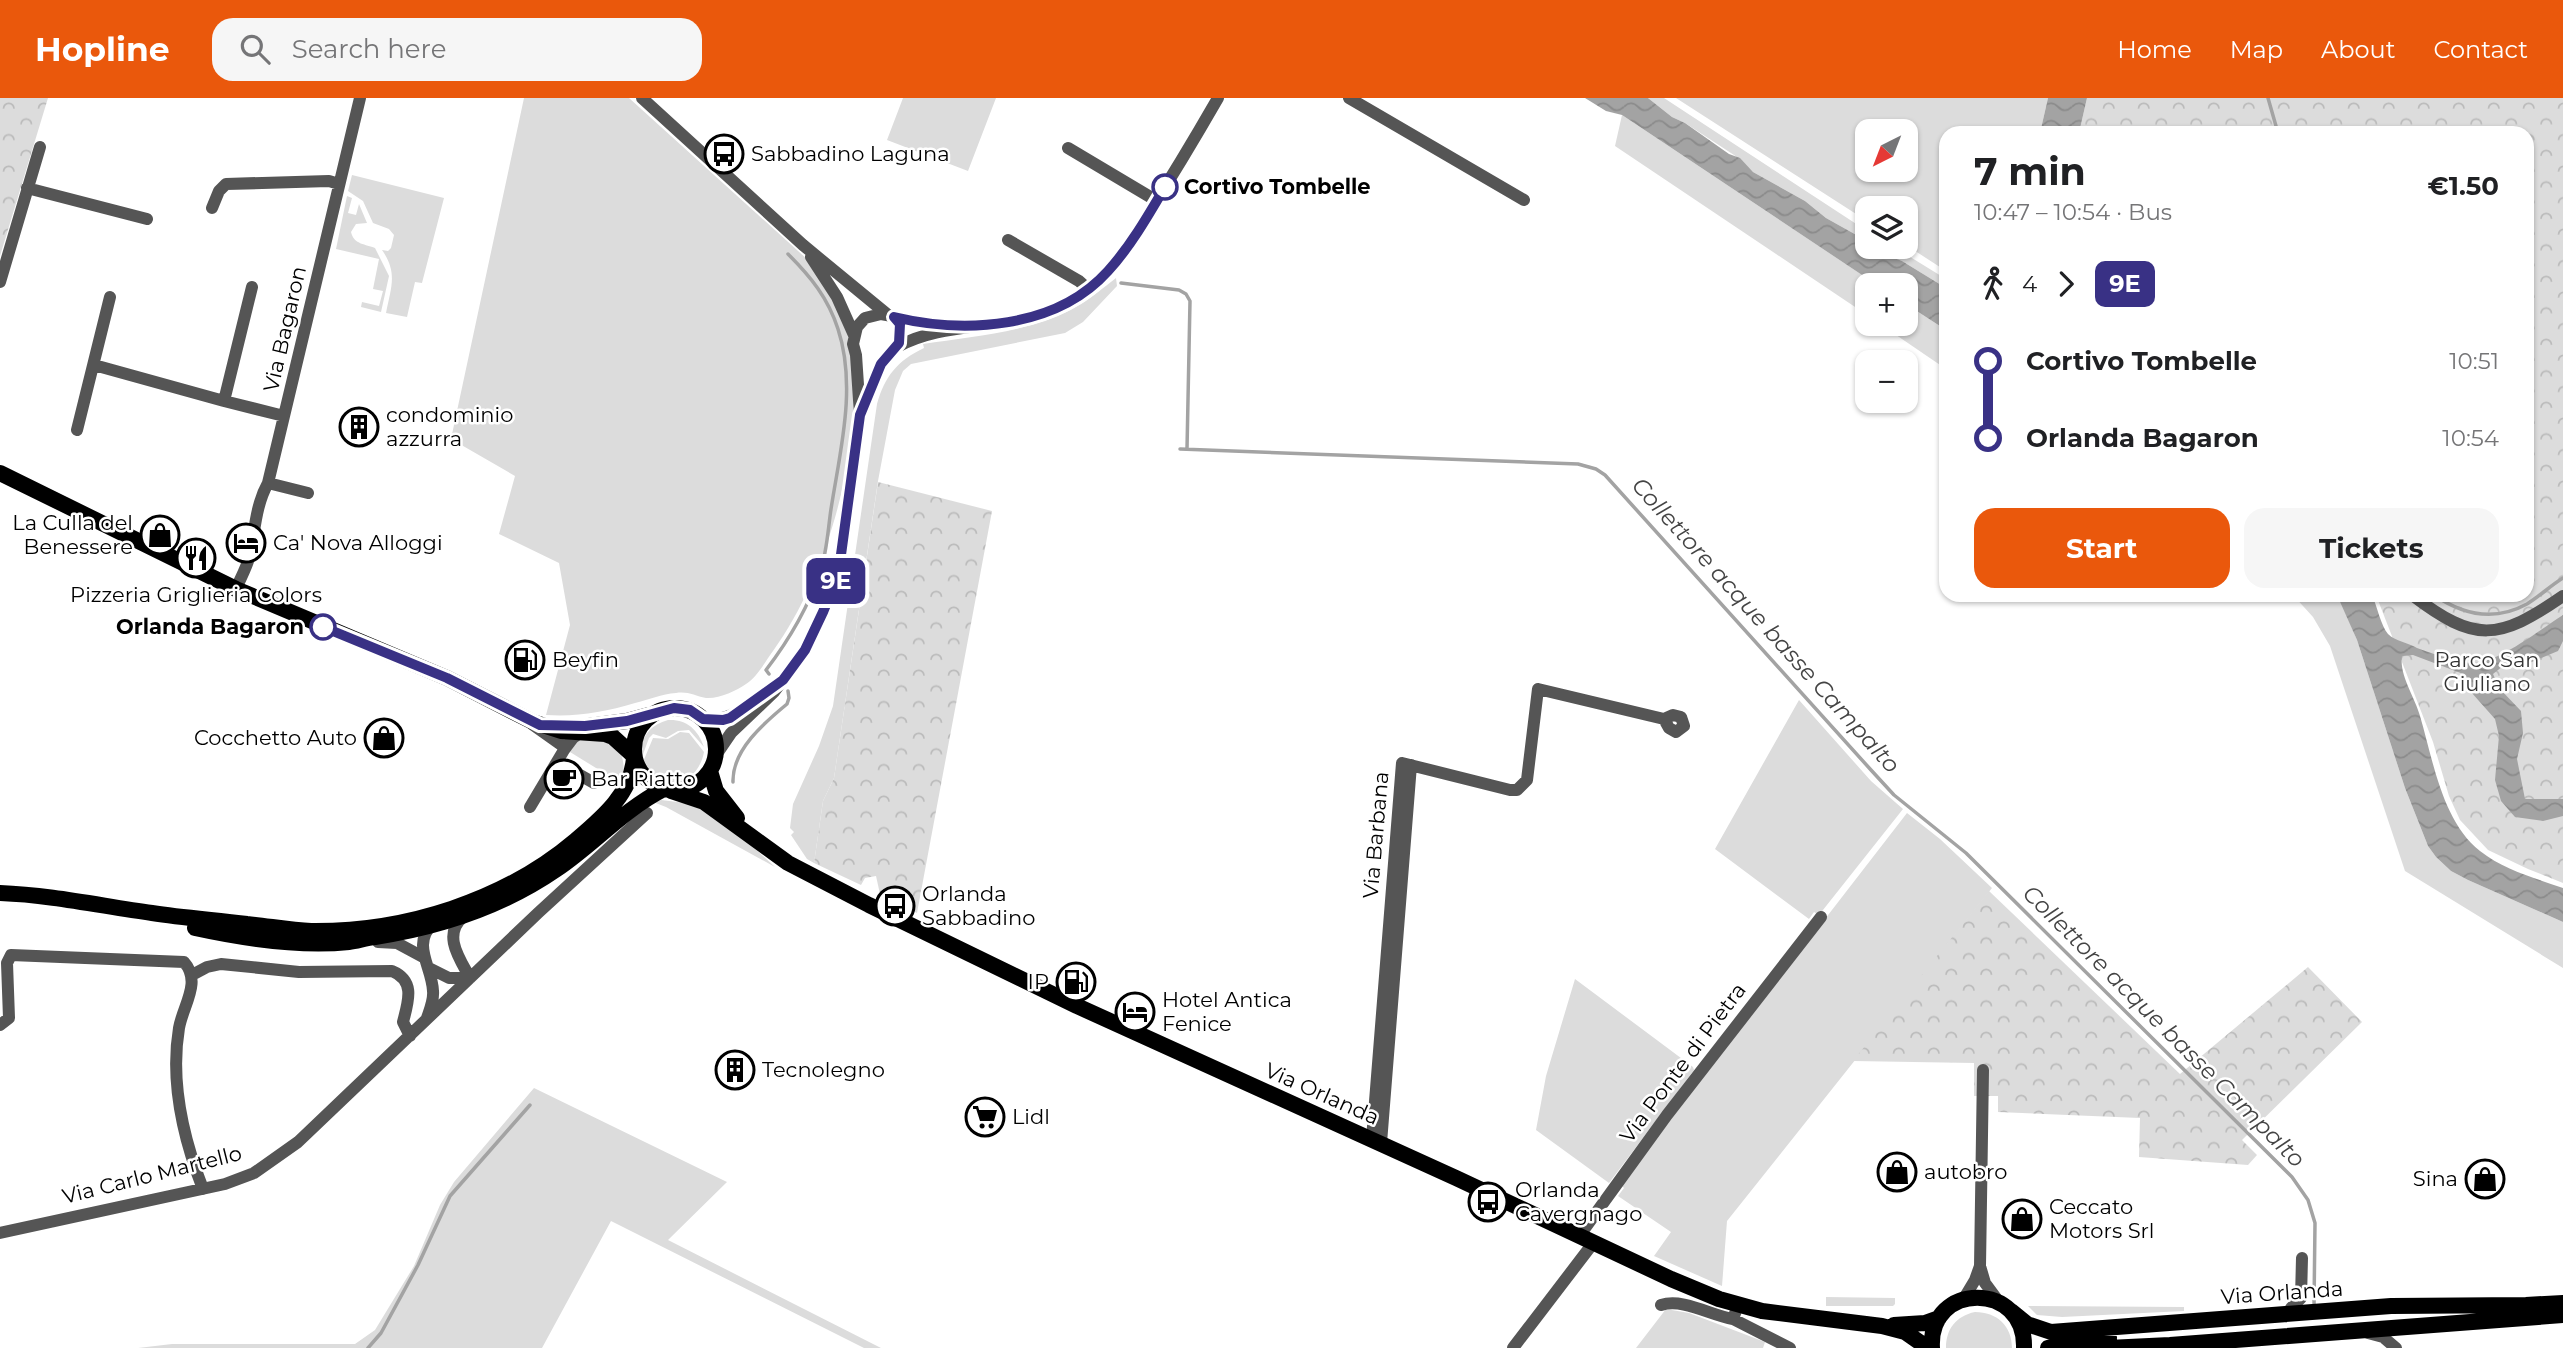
<!DOCTYPE html>
<html lang="en">
<head>
<meta charset="utf-8">
<style>
	body { margin:0; font-family:Montserrat,sans-serif; background:#f6f6f6; color:#202124; height:100vh; display:flex; flex-direction:column; font-size:26px; white-space:nowrap }
	* { box-sizing:border-box; margin:0 }
	p { font-size:23px; color:#757577 }
	.icon { flex:none; width:38px; height:38px; fill:none; stroke:currentColor; stroke-width:2; stroke-linecap:round; stroke-linejoin:round }
	.map { position:relative; flex:1; overflow:hidden }
	.details { position:absolute; left:1939px; top:28px; width:595px; height:476px; display:flex; flex-direction:column; background:#fff; border-radius:21px; box-shadow:0 2px 5px #0004 }
	.details>* { flex:none }
	.badge { padding:0 14px; border-radius:10px; font-size:24px; line-height:46px }
	.needle { width:46px; rotate:222deg }
	.buttons { position:absolute; left:1855px; top:21px; display:grid; gap:14px }
	.buttons a { display:grid; place-items:center; width:63px; height:63px; border-radius:14px; background:#fff; box-shadow:0 2px 5px #0004; font-size:35px }
	.map>.badge { position:absolute; translate:-50% -50%; box-shadow:0 0 0 4px #fff }
	.legs { display:flex; align-items:center; gap:10px; height:77px; padding:0 35px; font-size:23px }
	.legs p { margin-inline-start:auto }
	.summary { display:flex; align-items:center; justify-content:space-between; height:119px; padding:0 35px }
	h1 { font-size:38px; font-weight:700; line-height:52px }
	.primary-button { display:flex; gap:14px; margin-top:auto; padding:14px 35px }
	.primary-button a { flex:1; height:80px; border-radius:21px; background:#ea580c; color:#fff; font-size:28px; font-weight:700; line-height:80px; text-align:center }
	.primary-button a+a { background:#f6f6f6; color:#202124 }
	ul { padding:0 35px; list-style:none }
	li { display:flex; align-items:center; gap:24px; height:77px; font-size:26px }
	li i { display:grid; place-items:center; width:10px; height:100%; margin:0 9px; background:currentColor }
	li i::after { content:''; width:18px; height:18px; margin:-9px; border:5px solid; border-radius:50%; background:#fff }
	li p { margin-inline-start:auto }
	li:first-child i { background:linear-gradient(#0000 50%,currentColor 0) }
	li:last-child i { background:linear-gradient(currentColor 50%,#0000 0) }
	header { display:flex; align-items:center; gap:42px; box-sizing:border-box; height:98px; padding:0 35px; background:#ea580c; color:#fff }
	header strong { font-size:33px }
	nav { display:flex; gap:38px; margin-inline-start:auto; font-size:24px }
	.search { width:490px; height:63px; background:#f6f6f6; display:flex; align-items:center; gap:18px; box-sizing:border-box; padding:0 24px; border-radius:21px; color:#757577; font-size:26px }
	.map>svg:first-child { display:block }
	.grass { fill:#dcdcdc; fill-rule:evenodd }
	.park { fill:url(#park-crowns) }
	.water { fill:url(#water-waves) }
	.lines { fill:none; stroke-linecap:round; stroke-linejoin:round }
	.stream { stroke:#a3a3a3; stroke-width:3.5 }
	.minor { stroke:#555; stroke-width:12 }
	.major { stroke:#000; stroke-width:16 }
	.line-1-casing { stroke:#fff; stroke-width:16 }
	.line-1 { stroke:#393185; stroke-width:10 }
	.stop-1-dot { fill:#fff; stroke:#393185; stroke-width:3.5 }
	.labels { text-anchor:middle; stroke-width:5; stroke-linejoin:round; paint-order:stroke }
	.poi-label { font-size:21px; fill:#000; stroke:#fff; text-anchor:start }
	.stop-label { font-size:21px; font-weight:bold; fill:#000; stroke:#fff; text-anchor:start }
	.street-label { font-size:21px; fill:#000; stroke:#fff }
	.park-label { font-size:21px; fill:#333; stroke:#fff }
	.water-label { font-size:23px; font-style:italic; fill:#444; stroke:#fff }
</style>
</head>
<body>
<header>
<strong>Hopline</strong>
<div class="search"><svg class="icon" aria-label="search" viewBox="0 0 24 24"><circle cx="10" cy="10" r="6"/><path d="M15 15l6 6"/></svg>Search here</div>
<nav><a>Home</a><a>Map</a><a>About</a><a>Contact</a></nav>
</header>
<div class="map">
<svg width="2563" height="1250" viewBox="0 0 2563 1250">
	<defs>
		<pattern id="park-crowns" width="20" height="18" patternUnits="userSpaceOnUse" patternTransform="scale(1.75)"><rect width="20" height="18" fill="#dcdcdc"/><path d="M2 6a3 3 0 1 1 6 0M12 15a3 3 0 1 1 6 0" fill="none" stroke="#bbb"/></pattern>
		<pattern id="water-waves" width="16" height="10" patternUnits="userSpaceOnUse" patternTransform="scale(1.75)"><rect width="16" height="10" fill="#a3a3a3"/><path d="M0 5q4-4 8 0t8 0" fill="none" stroke="#8b8b8b"/></pattern>
	</defs>
	<rect width="100%" height="100%" fill="#fff"/>
	<path class="grass" d="M524,0h105l179,162c17,23 38,55 42,85 15,97 -20,227 -77,306 -8,11 -16,26 -27,33 -10,7 -27,15 -40,14 -11,-2 -18,-7 -30,-5 -14,1 -28,7 -41,10 -30,9 -58,14 -89,12l24,-90 -11,-62 -60,-29 16,-58 -64,-37z
		M903,0h93l-28,73 -81,-31z
		M1648,0h16l203,133v15l-7,-9 -34,-19 -21,-17 -52,-29 -19,-17 -49,-32 -13,-6z
		M1676,0h372l-8,35h-94v138l-40,-26v-37h-39v13zM1867,33h39v39h-39z
		M1622,17l255,170h-10v30l-252,-169z
		M352,77l92,23 -22,85 -7,-1 -8,35 -21,-4c5,-26 12,-40 -4,-63l6,1 3,-3 3,-13 -5,-6 -16,-6 -10,-22 -15,-10z
		M347,98l5,2 -4,15 8,2 3,-11 8,19 -11,1 -5,8c3,13 15,12 24,16l14,28 -8,36 -20,-5 1,-5 17,4 4,-15 -10,-2 6,-30 -43,-10z
		M1868,149h26l52,32v9l-44,-27 -24,-7z
		M1116,180l1,8 -34,36 -18,11 -154,31 -8,7 -8,19 -17,91 -44,297 -11,23 -9,62 -7,-4 -16,-24 3,-3 -4,-4 3,-24 26,-58 14,-40 44,-302c8,-28 20,-43 47,-56l-1,-4c52,-8 112,-12 158,-40 12,-7 23,-17 35,-26z
		M1906,206l40,26v39l-66,-45h26z
		M2293,497h44l3,4 17,41 48,148 23,58 8,11 15,14 17,9 95,42v46l-158,-97 -75,-225 -17,-29z
		M1799,602l72,81 32,28 -84,106 -5,-3 -5,7 -94,-70z
		M668,622c18,-1 30,9 36,27l-15,-17 -11,1 -12,7 -13,-4 -4,4 -7,19c-3,-19 8,-32 26,-37z
		M680,634l9,1 15,19c-6,34 -45,44 -61,10l10,-24 15,1z
		M579,641c34,2 50,6 43,45l-52,-32z
		M661,702l33,4 44,29 37,34 -109,-60 -13,-5z
		M1907,715l33,26 52,49 -265,333 -5,65 -68,-30 17,-24 -53,-36 6,-8 -4,-4z
		M1575,881l118,88 1,3 -85,113 -73,-53 10,-54z
		M534,990l193,94 -59,58 213,108h-17l-253,-127 -69,127h-404l34,-4h183l20,-14 39,-64 26,-61 14,-23z
		M1826,1199l69,1v6l-2,2h-67z
		M2028,1208l156,1v4l-122,6 -25,-2z
		M1666,1211l23,4 76,29 -2,6h-127z
		M1975,1214c22,0 37,14 37,36h-66c0,-19 10,-32 29,-36z"/>
	<path class="park" d="M0,0h48l-48,158z
		M2087,0h476v785l-35,-14 -40,-19 -28,-30 -11,-24 -16,-54 -57,-147h151v-462h-448z
		M878,384l114,29 -75,402 -37,-19 -4,-18 -11,2 -4,7 -47,-22 9,-62 11,-23z
		M1989,793l191,183 128,-107 54,55 -120,118 15,15 -9,10 -109,-8 1,-39 -142,-6v-16h-24v-33l-121,-2z"/>
	<path class="water" d="M1585,0h63l24,19 13,6 44,31 11,4 13,14 52,29 21,17 34,19 11,12 31,12 44,27v42l-40,-26v-19h-29l-255,-170 -16,-4z
		M2048,0h39l-8,35h-39z
		M2337,497h35c5,11 9,31 16,39 7,7 21,9 29,14 10,4 47,16 57,15 25,-1 67,-34 89,-48v26l-5,10 -31,13 -24,2 -10,8 7,15 21,22 2,22 -6,26 8,40h38v17l-20,5 -28,-4 -14,-16 -6,-21 4,-44 -4,-17 -24,-27 -5,-17 -53,-20 -11,1c-3,19 13,41 18,60 13,44 22,105 60,135 24,19 55,27 83,37v34l-95,-42 -17,-9 -15,-14 -8,-11 -23,-58 -48,-148z"/>
	<g class="lines">
		<path class="stream" d="M2268,0l10,35
			M1121,185l58,7 7,4 4,7 -3,148
			M1180,351l398,15 18,5 9,6 266,295 23,25 72,58 326,324 16,23 7,23 -1,84
			M2434,497c29,20 60,27 93,9 13,-8 23,-18 36,-26
			M769,576l-3,-4c23,-30 42,-62 54,-98 7,-19 8,-43 11,-63 9,-58 26,-122 7,-180 -10,-31 -27,-52 -50,-75
			M733,684c-1,-32 31,-59 54,-78l2,-6 -1,-7
			M368,1250l13,-15 37,-68 32,-69 80,-91"/>
		<path class="minor" d="M642,0l161,147 85,70
			M1349,0l175,102
			M1068,50l89,53
			M27,90l120,31
			M212,110l7,-17 7,-7 103,-3 10,3
			M1008,142l71,41 9,8
			M811,159l26,40 17,38
			M0,184l40,-135
			M897,249c42,-23 90,-18 135,-31 24,-7 47,-17 66,-34 20,-18 33,-42 48,-65 25,-39 49,-79 72,-119
			M94,267l130,36 60,15
			M224,303l28,-114
			M862,310l19,-44 18,-21 1,-19 -7,-7
			M77,332l33,-133
			M308,395l-40,-10 92,-385
			M236,491c4,-10 10,-20 13,-31 6,-25 6,-52 19,-75
			M2412,497c63,48 86,46 151,1
			M703,621c24,3 36,-8 54,-21
			M532,626l31,22 1,4 9,-12 8,-6
			M716,657l15,-22 43,-41 24,-32 15,-24 24,-56 23,-165 -4,-60 -3,-11 4,-17 8,-9 16,-4 66,12 20,1
			M557,664l37,21
			M530,709l34,-57
			M378,844l19,1 26,14
			M429,870l20,10h21c-10,-19 -28,-43 -7,-61
			M192,877l15,-8 14,-3 78,8 93,-1c24,10 16,31 11,51l7,14
			M427,920c3,-9 7,-18 6,-27 -1,-25 -22,-46 0,-68
			M0,927l9,-7 -2,-55 4,-8 173,7c18,20 -1,43 -5,66 -9,54 4,110 24,161
			M1372,1041l30,-376 108,27h7l10,-10 11,-91 126,30 5,9 7,4 8,-6 -3,-9 -8,-2 -9,4
			M1381,1045l30,-378
			M0,1135l225,-49 29,-11 44,-31 240,-229 109,-100
			M1580,1137l87,-120 154,-198
			M1980,1168l3,-196
			M1963,1202l12,-20 5,-14 5,17 14,19
			M1661,1207c22,-7 49,10 72,14
			M1738,1207l-5,14 57,29
			M2291,1210l10,-10 1,-40
			M2368,1235l15,4 13,11
			M1513,1250l81,-106"/>
		<path class="major" d="M0,375l236,116 211,89 86,44 28,9 44,3 8,3 21,19
			M634 651a41 41 0 1 1 82 0a41 41 0 1 1-82 0Z
			M589,628l38,-5 22,-6
			M710,673l6,20 21,27
			M671,693l33,11 84,61 81,42 208,101 379,172 215,101 48,20 43,12 120,15 23,6 23,16
			M0,795c52,2 101,13 152,20 32,5 64,7 95,11 21,2 43,6 64,7 94,1 193,-30 265,-91 26,-22 57,-48 58,-84
			M195,830c46,10 107,19 154,14 8,-1 17,-4 26,-5 66,-10 127,-30 182,-68 37,-25 66,-59 107,-80
			M2011,1213l16,13 24,8 340,-26 135,-1 37,-2
			M1894,1227l31,-2 14,-5
			M1932,1250c-4,-67 94,-67 92,0
			M2048,1250l61,-10
			M2108,1250l62,-3 393,-30"/>
	</g>
	<g class="lines">
		<defs>
			<path id="line-1" d="M323,529l124,51 93,47 45,1 42,-5 47,-13 16,2 13,9 20,1 7,-2 53,-38 22,-30 18,-38 13,-32 4,-18 20,-147 21,-51 18,-21 1,-19 -6,-7c71,17 162,12 214,-46 22,-24 40,-55 57,-84"/>
		</defs>
		<use href="#line-1" class="line-1-casing"/>
		<use href="#line-1" class="line-1"/>
	</g>
	<defs>
		<symbol id="bus-ring" viewBox="-11 -11 22 22"><circle r="9.5" fill="#fff" stroke="#000" stroke-width="1.5"/><path d="M-5-6H5V4H4V6H2V4H-2V6H-4V4H-5ZM-3.5-4V0h7V-4ZM-3.5 1.2v1.5H-2V1.2ZM2 1.2v1.5H3.5V1.2Z" fill="#000"/></symbol>
		<symbol id="building-ring" viewBox="-11 -11 22 22"><circle r="9.5" fill="#fff" stroke="#000" stroke-width="1.5"/><path d="M-4-6H4V6H1V3H-1V6H-4ZM-2.5-4.3h1.7v1.8h-1.7ZM.8-4.3h1.7v1.8H.8ZM-2.5-1h1.7V.8h-1.7ZM.8-1h1.7V.8H.8Z" fill="#000"/></symbol>
		<symbol id="shop-ring" viewBox="-11 -11 22 22"><circle r="9.5" fill="#fff" stroke="#000" stroke-width="1.5"/><path d="M-5-2.5h2.3a2.7 3.5 0 0 1 5.4 0H5L5.5 6h-11ZM-1.5-2.5h3a1.5 2.3 0 0 0-3 0Z" fill="#000"/></symbol>
		<symbol id="hotel-ring" viewBox="-11 -11 22 22"><circle r="9.5" fill="#fff" stroke="#000" stroke-width="1.5"/><path d="M-6-4.5h1.5V1H6V5H4.5V3h-9V5H-6ZM-4 0a1.8 1.8 0 1 1 3.6 0ZM.5 0V-2.5h3Q6-2.5 6 0Z" fill="#000"/></symbol>
		<symbol id="restaurant-ring" viewBox="-11 -11 22 22"><circle r="9.5" fill="#fff" stroke="#000" stroke-width="1.5"/><path d="M-5-6h1v4h1v-4h1v4h1v-4h1v5L-1.5 .5V6h-2V.5L-5-1ZM5-6V6H3V1.5H1.5Q1.5-4 5-6Z" fill="#000"/></symbol>
		<symbol id="fuel-ring" viewBox="-11 -11 22 22"><circle r="9.5" fill="#fff" stroke="#000" stroke-width="1.5"/><path d="M-5.5-6h7V0h2V4h1.3V-2.5L3-4.5l.8-.8L6-3V5H2.5V1h-1V6h-7ZM-4.2-4.7v3.2H.2V-4.7Z" fill="#000"/></symbol>
		<symbol id="cafe-ring" viewBox="-11 -11 22 22"><circle r="9.5" fill="#fff" stroke="#000" stroke-width="1.5"/><path d="M-5.5-4.5H6V0H3Q3 3.5 0 3.5H-2.5Q-5.5 3.5-5.5 0ZM3-3.2v2h1.7v-2ZM-6 4.5H4V6H-6Z" fill="#000"/></symbol>
		<symbol id="supermarket-ring" viewBox="-11 -11 22 22"><circle r="9.5" fill="#fff" stroke="#000" stroke-width="1.5"/><path d="M-6-5.5h2.5l.6 2H6L4.5 2H-2.5L-4.4-4H-6ZM-1.5 3.2a1.3 1.3 0 1 0 .1 0ZM3 3.2a1.3 1.3 0 1 0 .1 0Z" fill="#000"/></symbol>
	</defs>
	<g fill-rule="evenodd">
		<use href="#bus-ring" x="702" y="34" width="44" height="44"/>
		<use href="#building-ring" x="337" y="307" width="44" height="44"/>
		<use href="#shop-ring" x="138" y="415" width="44" height="44"/>
		<use href="#hotel-ring" x="224" y="423" width="44" height="44"/>
		<use href="#restaurant-ring" x="174" y="438" width="44" height="44"/>
		<use href="#fuel-ring" x="503" y="540" width="44" height="44"/>
		<use href="#shop-ring" x="362" y="618" width="44" height="44"/>
		<use href="#cafe-ring" x="542" y="659" width="44" height="44"/>
		<use href="#bus-ring" x="873" y="786" width="44" height="44"/>
		<use href="#fuel-ring" x="1054" y="862" width="44" height="44"/>
		<use href="#hotel-ring" x="1113" y="892" width="44" height="44"/>
		<use href="#building-ring" x="713" y="950" width="44" height="44"/>
		<use href="#supermarket-ring" x="963" y="997" width="44" height="44"/>
		<use href="#shop-ring" x="1875" y="1052" width="44" height="44"/>
		<use href="#shop-ring" x="2463" y="1059" width="44" height="44"/>
		<use href="#bus-ring" x="1466" y="1082" width="44" height="44"/>
		<use href="#shop-ring" x="2000" y="1099" width="44" height="44"/>
	</g>
	<g class="stop-1-dot">
		<circle cx="1165" cy="89" r="12"/>
		<circle cx="323" cy="529" r="12"/>
	</g>
	<g class="labels">
		<g class="poi-label">
			<text x="751" y="63">Sabbadino Laguna</text>
			<text x="386" y="324">condominio<tspan x="386" dy="24">azzurra</tspan></text>
			<text x="133" y="432" text-anchor="end">La Culla del<tspan x="133" dy="24">Benessere</tspan></text>
			<text x="273" y="452">Ca' Nova Alloggi</text>
			<text x="196" y="504" text-anchor="middle">Pizzeria Griglieria Colors</text>
			<text x="552" y="569">Beyfin</text>
			<text x="357" y="647" text-anchor="end">Cocchetto Auto</text>
			<text x="591" y="688">Bar Riatto</text>
			<text x="922" y="803">Orlanda<tspan x="922" dy="24">Sabbadino</tspan></text>
			<text x="1049" y="891" text-anchor="end">IP</text>
			<text x="1162" y="909">Hotel Antica<tspan x="1162" dy="24">Fenice</tspan></text>
			<text x="762" y="979">Tecnolegno</text>
			<text x="1012" y="1026">Lidl</text>
			<text x="1924" y="1081">autobro</text>
			<text x="2458" y="1088" text-anchor="end">Sina</text>
			<text x="1515" y="1099">Orlanda<tspan x="1515" dy="24">Cavergnago</tspan></text>
			<text x="2049" y="1116">Ceccato<tspan x="2049" dy="24">Motors Srl</tspan></text>
		</g>
		<g class="stop-label">
			<text x="1184" y="96">Cortivo Tombelle</text>
			<text x="304" y="536" text-anchor="end">Orlanda Bagaron</text>
		</g>
		<g class="street-label">
			<text transform="translate(285 231) rotate(-77)" y="7">Via Bagaron</text>
			<text transform="translate(1376 737) rotate(-85)" y="7">Via Barbana</text>
			<text transform="translate(1683 965) rotate(-53)" y="7">Via Ponte di Pietra</text>
			<text transform="translate(1322 996) rotate(24)" y="7">Via Orlanda</text>
			<text transform="translate(152 1077) rotate(-14)" y="7">Via Carlo Martello</text>
			<text transform="translate(2282 1195) rotate(-4)" y="7">Via Orlanda</text>
		</g>
		<g class="park-label">
			<text x="2487" y="569">Parco San<tspan x="2487" dy="24">Giuliano</tspan></text>
		</g>
		<g class="water-label">
			<text transform="translate(1766 527) rotate(48)" y="8">Collettore acque basse Campalto</text>
			<text transform="translate(2164 928) rotate(45)" y="8">Collettore acque basse Campalto</text>
		</g>
	</g>
</svg>
<div class="buttons">
<a><svg class="needle" viewBox="-14 -14 28 28"><path d="M0-13l5 13h-10z" fill="#e53935"/><path d="M0 13l5-13h-10z" fill="#757577"/></svg></a>
<a><svg class="icon" aria-label="layers" viewBox="0 0 24 24"><path d="M12 4l9 5-9 5-9-5zM3 14l9 5 9-5"/></svg></a>
<a>+</a>
<a>−</a>
</div>
<b class="badge" style="left:836px;top:483px;background:#393185;color:#fff">9E</b>
<section class="details">
<div class="summary"><div><h1>7 min</h1><p>10:47 – 10:54 · Bus</p></div><b>€1.50</b></div>
<div class="legs"><svg class="icon" aria-label="walk" viewBox="0 0 24 24"><circle cx="13" cy="4" r="2"/><path d="M13 8l-2 6 4 7M11 14l-3 7M7 12l3-4h3l4 4"/></svg>4<svg class="icon" aria-label="forward" viewBox="0 0 24 24"><path d="M9 5l7 7-7 7"/></svg><b class="badge" style="background:#393185;color:#fff">9E</b></div>
<ul>
<li><i style="color:#393185"></i><b>Cortivo Tombelle</b><p>10:51</p></li>
<li><i style="color:#393185"></i><b>Orlanda Bagaron</b><p>10:54</p></li>
</ul>
<div class="primary-button"><a>Start</a><a>Tickets</a></div>
</section>
</div>
</body>
</html>
